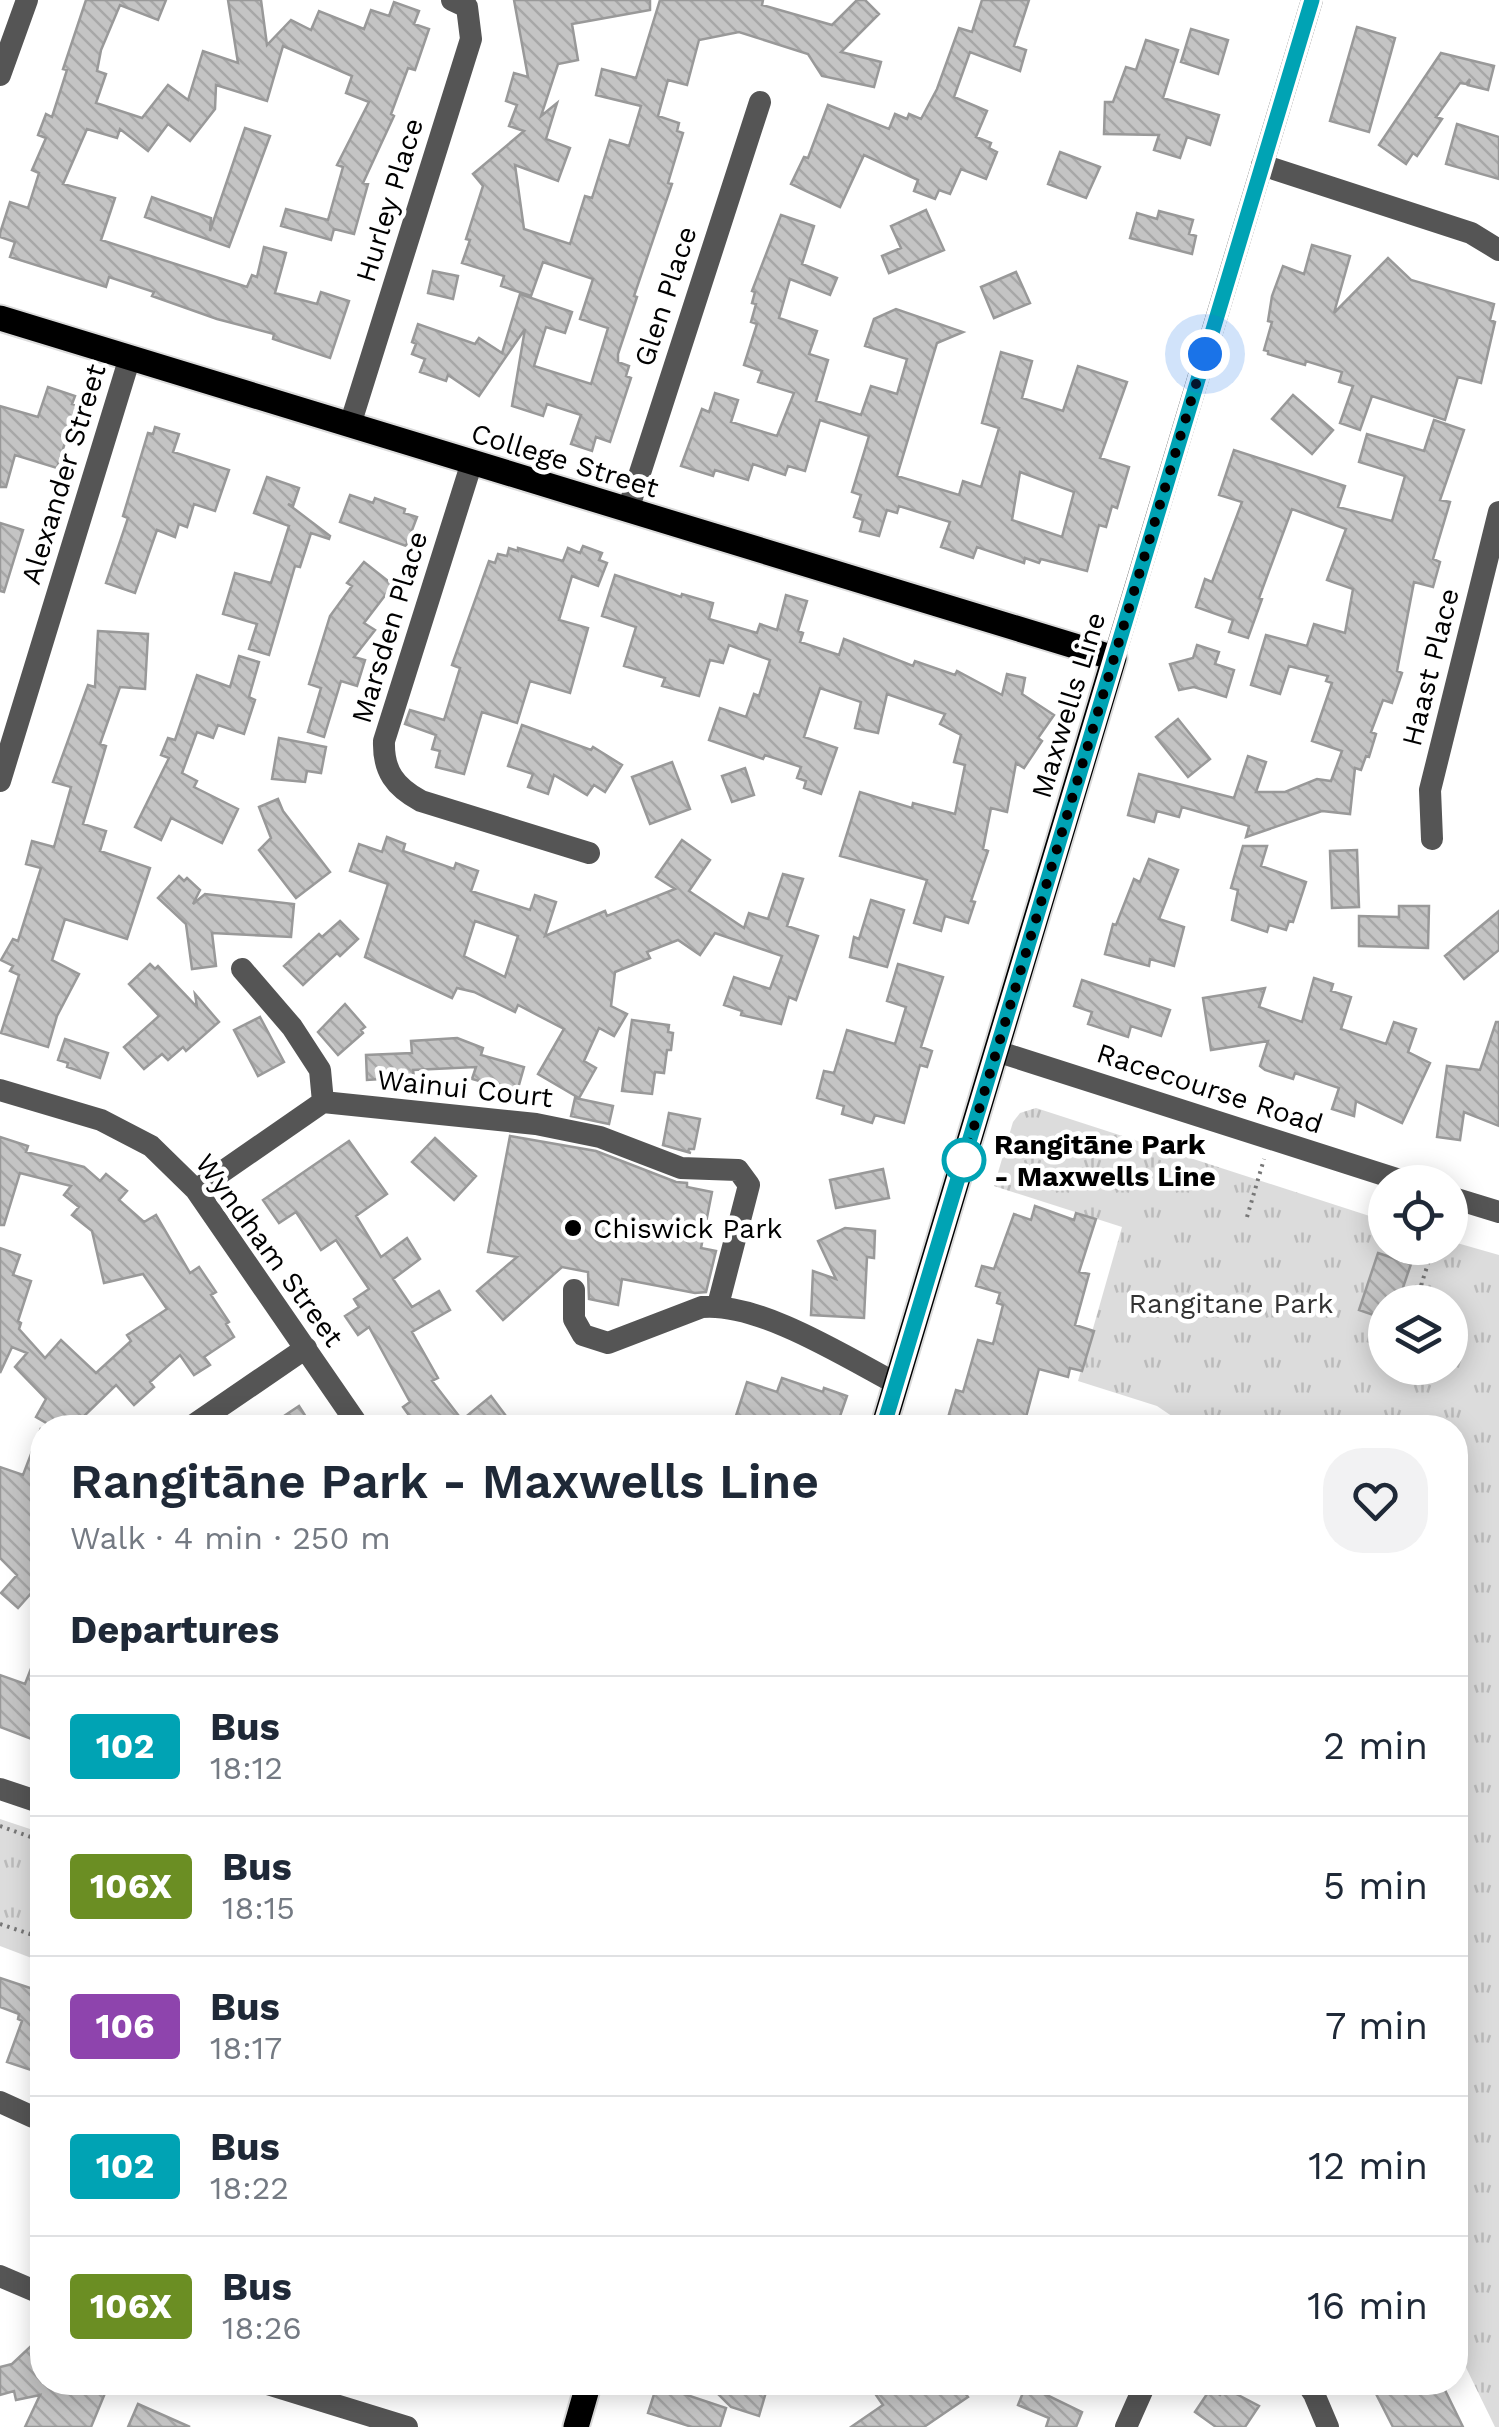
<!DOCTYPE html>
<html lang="en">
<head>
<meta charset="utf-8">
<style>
	body { margin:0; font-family:"Work Sans",sans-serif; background:#f2f2f3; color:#1f2937; height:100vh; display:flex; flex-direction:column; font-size:38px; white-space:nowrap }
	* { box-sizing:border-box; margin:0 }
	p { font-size:32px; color:#747a83 }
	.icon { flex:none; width:55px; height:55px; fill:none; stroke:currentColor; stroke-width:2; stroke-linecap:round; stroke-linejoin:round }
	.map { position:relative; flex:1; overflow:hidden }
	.panel { position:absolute; left:30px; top:1415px; width:1438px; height:980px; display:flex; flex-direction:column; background:#fff; border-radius:40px; box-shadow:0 5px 25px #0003 }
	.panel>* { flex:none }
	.badge { padding:0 20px; border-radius:8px; font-size:35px; line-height:65px }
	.tools { position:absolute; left:1368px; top:1165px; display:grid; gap:20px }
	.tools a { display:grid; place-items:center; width:100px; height:100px; border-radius:50%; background:#fff; box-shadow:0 5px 25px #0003; font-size:50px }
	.you { position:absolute; width:50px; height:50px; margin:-25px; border:8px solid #fff; border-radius:50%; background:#1a73e8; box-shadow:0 0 0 15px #1a73e833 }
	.map>.badge { position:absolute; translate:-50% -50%; box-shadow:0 0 0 5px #fff }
	h2 { padding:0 40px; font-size:38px; line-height:90px }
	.round { display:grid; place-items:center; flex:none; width:105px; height:105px; border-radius:40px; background:#f2f2f3 }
	.summary { display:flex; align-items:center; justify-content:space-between; height:170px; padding:0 40px }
	h1 { font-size:48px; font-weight:600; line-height:75px }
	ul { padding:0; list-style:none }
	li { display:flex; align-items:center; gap:30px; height:140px; padding:0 40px; border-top:2px solid #e0e1e3 }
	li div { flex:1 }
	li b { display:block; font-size:38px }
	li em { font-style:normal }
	li .badge { min-width:110px; font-weight:700; text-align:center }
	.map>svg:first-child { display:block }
	.park { fill:url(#park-tufts); fill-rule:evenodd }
	.building { fill:url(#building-back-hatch); stroke:#999; stroke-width:2.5; fill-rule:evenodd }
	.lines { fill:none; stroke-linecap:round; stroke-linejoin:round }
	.major-casing { stroke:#dbdbdb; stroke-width:29 }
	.path { stroke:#777; stroke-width:4; stroke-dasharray:2.5 5; stroke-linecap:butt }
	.minor { stroke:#555; stroke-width:22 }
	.major { stroke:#000; stroke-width:25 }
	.line-casing { stroke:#fff; stroke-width:22 }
	.line { stroke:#00a3b4; stroke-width:15 }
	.walk { stroke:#000; stroke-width:10; stroke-dasharray:0 18 }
	.stop-dot { fill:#fff; stroke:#00a3b4; stroke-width:5 }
	.poi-dot { fill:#000; stroke:#fff; stroke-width:4 }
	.labels { text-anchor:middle; stroke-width:9; stroke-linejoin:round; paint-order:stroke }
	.street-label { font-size:28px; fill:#000; stroke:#fff }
	.stop-label { font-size:28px; font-weight:bold; fill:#000; stroke:#fff; text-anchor:start }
	.poi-label { font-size:28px; fill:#000; stroke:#fff; text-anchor:start }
	.park-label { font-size:28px; fill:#333; stroke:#fff }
</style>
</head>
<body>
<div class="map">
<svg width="1499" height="2427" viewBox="0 0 1499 2427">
	<defs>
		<pattern id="park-tufts" width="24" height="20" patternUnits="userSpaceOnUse" patternTransform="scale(2.5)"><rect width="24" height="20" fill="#dcdcdc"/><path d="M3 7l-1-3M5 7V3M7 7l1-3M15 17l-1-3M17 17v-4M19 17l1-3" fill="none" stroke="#bbb"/></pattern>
		<pattern id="building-back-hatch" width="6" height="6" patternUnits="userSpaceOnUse" patternTransform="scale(2.5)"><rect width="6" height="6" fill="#c4c4c4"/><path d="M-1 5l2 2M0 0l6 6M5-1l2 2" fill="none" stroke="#a7a7a7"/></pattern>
	</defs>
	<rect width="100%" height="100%" fill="#fff"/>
	<path class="park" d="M1036,1108l349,113v27h65v-7l49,14v1172h-4l-40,-82v-917l-267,-1 -31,-21 -79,-25 44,-154 -128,-41 19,-64 7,-9zM1385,1302h65v66h-65z
		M0,1819l42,14v129l-42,-16z"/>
	<path class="building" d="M86,0h80l-8,20 -38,-15 -19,45 -4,21 9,3 -10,29 46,15 26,-33 20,15 15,-49 35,12 -10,-63h33l6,45 24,-25 20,10 8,-19 45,18 7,-19 18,6 5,-14 25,9 -5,13 15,5 -14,41 -7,-2 -17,46 3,2 -31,67 5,1 -14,50 -20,-5 -3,11 -50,-14 5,-17 42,11 15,-53 -6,-2 32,-63 -23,-9 6,-17 -69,-30 -16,55 -51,-16 -1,24 -25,32 -22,-17 -20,27 -28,-22 -3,9 -30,-9 -24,55 52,14 -14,42 146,47 5,-12 5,2 7,-30 22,6 -11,40 42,11 4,-12 28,9 -19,57 -57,-19 1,-5 -57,-15 -65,-23 2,-4 -45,-15 -3,10 -96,-30 5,-15 -15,-5v-4l10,-31 18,6 11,-35 -7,-3 14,-32 -8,-3 8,-21 6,3 15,-47 -4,-1z
		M514,0h136v10l-78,14 6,36 -20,4 -17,52 16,-13 -11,36 24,9 -12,33 -43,-16 9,64 46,15 15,-48 7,2 18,-58 19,6 12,-40 -45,-11 6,-26 34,9 24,-78h103l-1,5 70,20 25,-25h8l14,14 -38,38 40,10 -7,25 -52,-11 -14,-22 -69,-22 -40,8 -12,45 -19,-5 -10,36 21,7 -2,8 6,2 -15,50 4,1 -38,112 3,1 -19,57v8l11,4 -3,10 5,2 -21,64 -14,-5 -4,14 -21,-7 10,-29 -34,-11 -4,12 -31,-10 13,-77 -46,67 -31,-21 -2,6 -26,-9 5,-13 -13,-5 4,-10 -4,-2 6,-18 57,20 4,-6 23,15 18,-59 52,18 -7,21 -19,-6 -12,39 57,18 17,-56 -28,-9 13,-40 -50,-17 -12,34 -30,-10 3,-10 -42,-13 8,-23 -4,-1 17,-53 -10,-12 51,-43 -15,-5 8,-21 -11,-4 8,-28 14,4z
		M982,0h47l-15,46 12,4 -6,21 -50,-19 -16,45 33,14 -11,26 15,6 -2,5 8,4 -11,27 -25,-10 -11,25 -11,-4 -4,9 -21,-8 4,-11 -54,-25 -24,52 -49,-23 13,-27 4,1 20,-53 61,24 6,-15 12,5 2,-5 12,5 16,-30 22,-61 13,4z
		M1357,27l38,11 -26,94 -39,-11z
		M1191,29l37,11 -10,34 -37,-12z
		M1146,40l32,10 -15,48 56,17 -9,30 -23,-8 -7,21 -26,-8 5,-15 -55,-1 1,-32h8l13,-35 10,3z
		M1441,53l53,13 -6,24 -20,-5 2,-6 -4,5 -6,-1 -24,34 6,2 -25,37 -4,-3 -7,11 -27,-19z
		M1457,124l42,13v42l-53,-15z
		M245,128l25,8 -41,111 -84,-30 7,-20 59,21 -1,13z
		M1060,152l40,15 -14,31 -38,-14z
		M926,210l18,40 -55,23 -7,-17 19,-8 -10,-22z
		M1159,211l34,9 -4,14 7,2 -4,18 -62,-16 7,-25 20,6z
		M781,215l33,11 -12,38 35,14 -7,17 -40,-16 -11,39 38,13 -8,23 19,6 -12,41 45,14 10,-29 26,8 10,-35 -42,-13 9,-27 22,-10 67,23 -26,11 -40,133 62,19 4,-14 18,6 18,-59 -17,-5 19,-71 31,9 -10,37 41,13 15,-45 49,16 -27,76 29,9 -12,41 -5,-2 -6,21 -7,-2 -12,46 -46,-12 -2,4 -14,-5 -1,5 -47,-16 -4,11 -32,-11 9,-25 -51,-16 -2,7 -10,-3 -8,26 -19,-5 3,-11 -9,-3 7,-22 -9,-3 17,-56 -49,-16 -15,51 -17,-5 -3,9 -32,-11 -5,16 -33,-10 -2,6 -32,-10 21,-57 7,3 6,-19 23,7 -7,22 46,14 17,-43 -36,-11 4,-11 -18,-6 13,-41 -6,-2 5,-18 -4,-1 3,-11 -3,-1zM1020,472l54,20 -12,45 -50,-17z
		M1312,245l38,11 -16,57 54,-55 23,22 83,24 -4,16 5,2 -14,61 -23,-6 -13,43 -73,-24 -12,34 -20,-7 13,-37 -14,-4 3,-10 -36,-11 -1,4 -37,-11v-3l-4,-1 8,-28 -4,-1 4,-25 11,-30 21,8z
		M433,271l25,5 -5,23 -25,-6z
		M1016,272l14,31 -36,15 -13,-31z
		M48,387l27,9 -3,8 5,1 -20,63 -42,-13 -9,32h-6v-81l38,11z
		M1293,395l40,35 -21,24 -40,-35z
		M1434,420l30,10 -24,70 10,2 -17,57 7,3 -7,25 -19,-5 -17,89 5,2 -10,30 -9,-3 -12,32 5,2 -7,23 -3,-1 -5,14 -6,-2 -5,46 -28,-3 -76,26 3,-11 -67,-19 -3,10 -22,-6 -3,11 -26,-7 11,-41 95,24 14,-42 18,6 -10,30h29l32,-13 14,2 11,-30 -30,-10 20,-58 -6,-2 2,-5 -39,-10 -9,28 -29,-9 15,-50 41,11 7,-22 31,9 8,-44 -26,-9 19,-51 -54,-20 -33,89 3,1 -14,39 -19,-6 4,-12 -37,-13 9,-28 7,3 30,-80 -23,-7 15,-45 111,36 -7,21 54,14 13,-45 -46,-14 8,-28 57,17z
		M155,427l24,7 -6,18 56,18 -14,41 -21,-7 -7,23 -8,-3 -4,13 -18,-7 -22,63 -29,-10 22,-65 -5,-2 25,-83 5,1z
		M267,477l32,11 -6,18 -5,-2 42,32 -1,3 -18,-6 -11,34 -5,-1 -26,89 -20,-6 8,-25 -34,-10 12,-41 36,10 18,-57 -35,-13z
		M350,495l23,8 2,-5 30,11 -1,4 13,4 -11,29 -66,-24z
		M0,523l23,7 -19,62 -4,-1z
		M583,546l19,7 -3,7 8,3 -9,23 -26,-10 -13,44 29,8 -18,65 -40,-12 -13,42 -35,-11 -18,62 -28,-7 4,-16 -8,-2 4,-14 -31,-11 5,-14 34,10 16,-52 -8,-3 37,-104 6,2 3,-9 9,2 2,-8 9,3v-3l45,13 5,-13 12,5z
		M364,562l29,23 -29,38 11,7 -21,27 11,3 -8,26 -16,-5 -17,56 -16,-5 13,-44 -12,-4 21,-68 22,-30 -5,-3z
		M615,575l66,22 1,-3 31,9 -4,16 48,14 3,-9 17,6 9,-35 21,6 -9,30 5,2 -3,9 39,13 5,-16 69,27 2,-5 40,14 2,-4 45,24 5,-21 18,4 -3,16 32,21 -16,23 4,3 -18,27 -8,-5 -9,49 -16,-4 -8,41 5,2 -17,50 4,1 -7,21 -23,-7 -4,15 -27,-8 13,-43 -87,-24 20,-64 52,16 1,-5 42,11 10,-49 -11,-3 7,-27 -21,-11 5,-10 -58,-20 -9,39 -23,-5 6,-26 -41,-14 -16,49 33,11 -16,46 -17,-6 2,-7 -9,-3 4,-11 -36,-12 -2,4 -54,-19 11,-32 26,9 8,-23 5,2 11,-36 -41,-15 -6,18 -13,-3 -11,36 -37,-10 3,-8 -41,-12 12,-39 -34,-11z
		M98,631l50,3 -3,55 -25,-2 -20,57 6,2 -23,78 23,7 -6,20 50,17 -23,71 -62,-20 -13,41 27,14 -22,42 -9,31 -47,-14 18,-58 -9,-4 3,-5 -12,-6 12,-21 5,2 23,-73 -15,-4 6,-23 22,6 17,-60 -18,-5 35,-97 7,2z
		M1197,645l22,7 -4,12 19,6 -8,27 -32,-10 -15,3 -9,-26 23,-6z
		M239,656l20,6 -10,35 6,3 -11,34 -26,-9 -5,13 -16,-6 -15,41 15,8 -3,6 44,22 -16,34 -51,-25 -10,22 -26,-13 34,-69 -8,-3 7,-17 7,2 22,-65 33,12z
		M1178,719l32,40 -22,18 -32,-40z
		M522,725l69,25 2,-3 29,18 -17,27 -11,-7 -7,10 -33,-20 -6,19 -20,-7 5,-13 -25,-8z
		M279,738l47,9 -5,26 -14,-2 -2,11 -33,-3z
		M672,762l18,47 -40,15 -18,-47z
		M745,768l9,27 -22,7 -10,-26z
		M278,799l5,12 47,61 -34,26 -37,-48 12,-12 -12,-31z
		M387,837l18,7 -2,7 51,18 2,-6 22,8 -7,20 59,19 5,-15 21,7 -11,34 60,-25 2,5 68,-27 -19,-12 26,-37 28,20 -21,31 55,37 5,-15 19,6 15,-45 20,5 -16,47 31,10 -22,64 -7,-3 -8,27 -40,-9 1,-4 -18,-6 10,-28 36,12 12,-33 -67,-23 -15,22 -22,-15 -31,12 3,6 -35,14 -4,34 16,8 -13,22 -15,-8 -15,33 12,7 -17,30 -41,-24 26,-45 -46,-24 -3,7 -41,-20 -17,-4 -5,10 -87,-41 23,-73 -38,-13 9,-27 23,8zM475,921l43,15 -13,41 -41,-21z
		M1243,846h24l-6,20 45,16 -13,40 -4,-1 -3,9 -17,-5 -2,7 -35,-12 6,-30 -7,-2z
		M1357,850l2,57 -27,1 -2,-57z
		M1149,859l29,11 -19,49 25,8 -10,39 -24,-7 -1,7 -44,-12 8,-30 3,1 18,-46 6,3z
		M179,876l5,5 3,-3 13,12 -7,14 12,-10 89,10 -3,33 -79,-4 4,33 -24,3 -6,-45 -28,-26z
		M871,900l33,10 -17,57 -37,-10 4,-20 5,2z
		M1399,906h30l-1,42 -69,-2v-30l40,1z
		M1499,911v39l-35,29 -19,-23z
		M340,921l18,18 -18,17 -3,-3 -34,32 -19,-19 35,-32 3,3z
		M150,964l5,5 3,-3 39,41 -2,-13 24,28 -33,29 -3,-4 -15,13 -6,-6 -18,15 -20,-22 35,-31 -30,-32z
		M898,964l45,13 -22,70 11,4 -5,16 -7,-2 -16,58 -29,-8 -3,8 -30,-9 2,-8 -27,-8 7,-27 10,2 13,-43 48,14 11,-37 -19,-6z
		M1314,978l19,6 -2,7 20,6 -10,32 45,15 8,-22 22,7 -8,23 22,11 -28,60 -46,-22 -2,15 -22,-7 7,-21 -44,-15 -2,6 -28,-9 -5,-4 8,-25 -57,9 -8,-52 62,-10 -6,19 43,15z
		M1082,980l88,30 -9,26 -30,-10 -3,11 -40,-13 4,-12 -18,-6z
		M345,1004l20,23 -4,3 2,3 -25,22 -20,-23z
		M260,1017l24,45 -26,14 -24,-46z
		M632,1020l37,5 -1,7 5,1 -2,17h-4l-3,23 -9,-1 -3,22 -30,-3z
		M1496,1022h3v104l-35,-14 -4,28 -23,-3 10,-71 33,4z
		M457,1038l26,10 -2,7 43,12 -7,25 -45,-13 4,-12 -63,3 1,7 -47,3 -1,-25 46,-2 -1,-12z
		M65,1039l43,14 -8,25 -33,-11 1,-4 -10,-3z
		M575,1098l38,8 -4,18 -38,-8z
		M669,1113l31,6 -6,30h-5l-1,3 3,1 -28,-8z
		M510,1136l86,15 80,31 11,1v4l25,5 -11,56 15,3 -10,41 -11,1 -73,-14 -4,26 -29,-6 -1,-27 -26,-5 -59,53 -26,-29 40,-34 -29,-5z
		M0,1137l28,9 -2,6 58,15 16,14 6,-7 21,17 -8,9 25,22 12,-7 34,58 9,-6 17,25 -5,3 18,27 -3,2 8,13 -30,20 6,8 -16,10 -14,-20 -30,27 4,5 -20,18 -18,-20 -33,32 19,11h-47l-19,-11 10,-18 -31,-32 12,-14 -15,-6 -12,26v-125l20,7 -7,20 18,6 -13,40 3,2 -2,6 26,29 16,-18 35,33 35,-32 -4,-6 40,-26 -24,-35 -39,9 -12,-52 -20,-16 7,-8 -15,-12 7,-9 -51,-13 -16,52h-4z
		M435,1138l41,38 -22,24 -42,-38z
		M349,1141l38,53 -31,22 25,41 26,-19 13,21 -27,20 19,28 27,-16 11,19 -38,22 26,46 -6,3 30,39 29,-24 15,20 -14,12h-74l-15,-21 7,-5 -41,-75 -11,8 -13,-19 14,-9 -5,-8 15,-10 -33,-49 -15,10 -25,-38 -17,11 -16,-23z
		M883,1169l6,29 -53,10 -6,-28z
		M1035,1206l39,14 2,-7 20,6 -17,53 10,2 -14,51 19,6 -12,40 -12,-3 -2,9 -29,-8 -16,59h-78l11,-38 7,2 15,-52 15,4 10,-39 -6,-2 3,-10 -24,-7 6,-20 12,3 20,-55 17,6z
		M845,1228l30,3 -1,27 -7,-1 -3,61 -53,-3 2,-44 23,8 -18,-38z
		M1378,1253l33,11 -13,38h-13v17l-26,-9z
		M782,1378l41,14 1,-4 23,8 -9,26 -6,-2 -2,8h-98l15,-46 30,10z
		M299,1406l14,22h-47z
		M41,1428l1,59 -10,26 10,11v73l-8,-7 -16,18 -17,-15 16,-18 -17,-17v-91l23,8z
		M41,1643h1v100l-42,-16v-52l25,9z
		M0,1978l42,14v54l-8,25 -27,-9 15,-41 -4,-2 1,-5 -19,-7z
		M30,2347l12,14v21h56l10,4 -17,41h-66l15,-32 -24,5 -2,-9 -14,4v-28l12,-3z
		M706,2382h33l27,10 -7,24 -28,-9z
		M867,2382h90l11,15 -44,30h-73l32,-22z
		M1370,2382h71l22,45h-70z
		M657,2385l69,23 -6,19h-28l-44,-14z
		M1026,2385l56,27 -6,15h-30l3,-9 -31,-13z
		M1211,2388l9,7 5,-7 34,18 -14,21h-29l-21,-15z
		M138,2404l52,23h-62z"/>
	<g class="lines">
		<defs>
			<path id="major" d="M0,318l1114,340 -231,770
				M576,2427l13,-45"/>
		</defs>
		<use href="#major" class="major-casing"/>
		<path class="path" d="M1247,1217l17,-58
			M1401,1293l16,5 16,-50
			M0,1826l42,15
			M0,1924l42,14"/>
		<path class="minor" d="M0,75l27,-75
			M1262,165l209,68 28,17
			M350,425l121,-386 -4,-32 -15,-7
			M472,462l-88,279c-1,30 11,46 37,60l168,52
			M628,510l132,-408
			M1114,658l198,-658
			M0,781l130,-424
			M1432,839l-2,-49 69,-278
			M242,969l50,58 28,43 3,32
			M996,1051l410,131
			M0,1090l101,30 50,26 45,44 164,238
			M196,1190l127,-88 213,22 64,13 81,31 57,2 11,15 -31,120
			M1450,1197l49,15
			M574,1290v29l9,16 25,8 94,-36c57,-5 144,50 195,77
			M189,1428l117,-80
			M0,1789l42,14
			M0,2102l33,15
			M0,2276l42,18
			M261,2382l146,45
			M1306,2382l8,12 14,33
			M1126,2427l20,-45"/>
		<use href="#major" class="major"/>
	</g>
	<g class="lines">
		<defs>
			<path id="line" d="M883,1428l429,-1428"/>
		</defs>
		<use href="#line" class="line-casing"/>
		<use href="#line" class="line"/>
		<path class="walk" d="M964,1160l241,-806"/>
	</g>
	<circle class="stop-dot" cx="964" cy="1160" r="20"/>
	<circle class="poi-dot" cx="573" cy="1228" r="10"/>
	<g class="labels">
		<g class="street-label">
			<text transform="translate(389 200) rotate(-73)" y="10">Hurley Place</text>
			<text transform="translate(665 296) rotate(-72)" y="10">Glen Place</text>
			<text transform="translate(565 460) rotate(17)" y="10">College Street</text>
			<text transform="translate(63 474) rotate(-73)" y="10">Alexander Street</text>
			<text transform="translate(389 627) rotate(-73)" y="10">Marsden Place</text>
			<text transform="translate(1430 667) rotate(-76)" y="10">Haast Place</text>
			<text transform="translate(1068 705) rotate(-73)" y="10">Maxwells Line</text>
			<text transform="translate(465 1088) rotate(6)" y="10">Wainui Court</text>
			<text transform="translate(1210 1088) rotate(18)" y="10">Racecourse Road</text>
			<text transform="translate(270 1250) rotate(54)" y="10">Wyndham Street</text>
		</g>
		<g class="stop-label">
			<text x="994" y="1154">Rangitāne Park<tspan x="994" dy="32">- Maxwells Line</tspan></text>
		</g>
		<g class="poi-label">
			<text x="593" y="1238">Chiswick Park</text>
		</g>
		<g class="park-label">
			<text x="1231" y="1313">Rangitane Park</text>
		</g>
	</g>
</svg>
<div class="tools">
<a><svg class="icon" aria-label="locate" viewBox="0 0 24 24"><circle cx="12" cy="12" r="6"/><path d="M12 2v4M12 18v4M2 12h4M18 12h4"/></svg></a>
<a><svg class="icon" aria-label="layers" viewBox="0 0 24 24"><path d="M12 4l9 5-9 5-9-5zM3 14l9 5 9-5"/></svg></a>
</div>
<div class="you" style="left:1205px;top:354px"></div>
<section class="panel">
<div class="summary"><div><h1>Rangitāne Park - Maxwells Line</h1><p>Walk · 4 min · 250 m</p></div><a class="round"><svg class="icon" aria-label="heart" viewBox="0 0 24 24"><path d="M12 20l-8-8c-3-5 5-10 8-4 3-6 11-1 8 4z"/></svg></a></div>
<h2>Departures</h2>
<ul>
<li><span class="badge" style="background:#00a3b4;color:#fff">102</span><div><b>Bus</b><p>18:12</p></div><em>2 min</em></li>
<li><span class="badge" style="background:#6b8e23;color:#fff">106X</span><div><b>Bus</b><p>18:15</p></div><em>5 min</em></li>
<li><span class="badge" style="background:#8e44ad;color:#fff">106</span><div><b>Bus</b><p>18:17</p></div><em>7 min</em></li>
<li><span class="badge" style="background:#00a3b4;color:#fff">102</span><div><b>Bus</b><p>18:22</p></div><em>12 min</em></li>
<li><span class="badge" style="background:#6b8e23;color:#fff">106X</span><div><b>Bus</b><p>18:26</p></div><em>16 min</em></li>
</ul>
</section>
</div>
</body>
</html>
